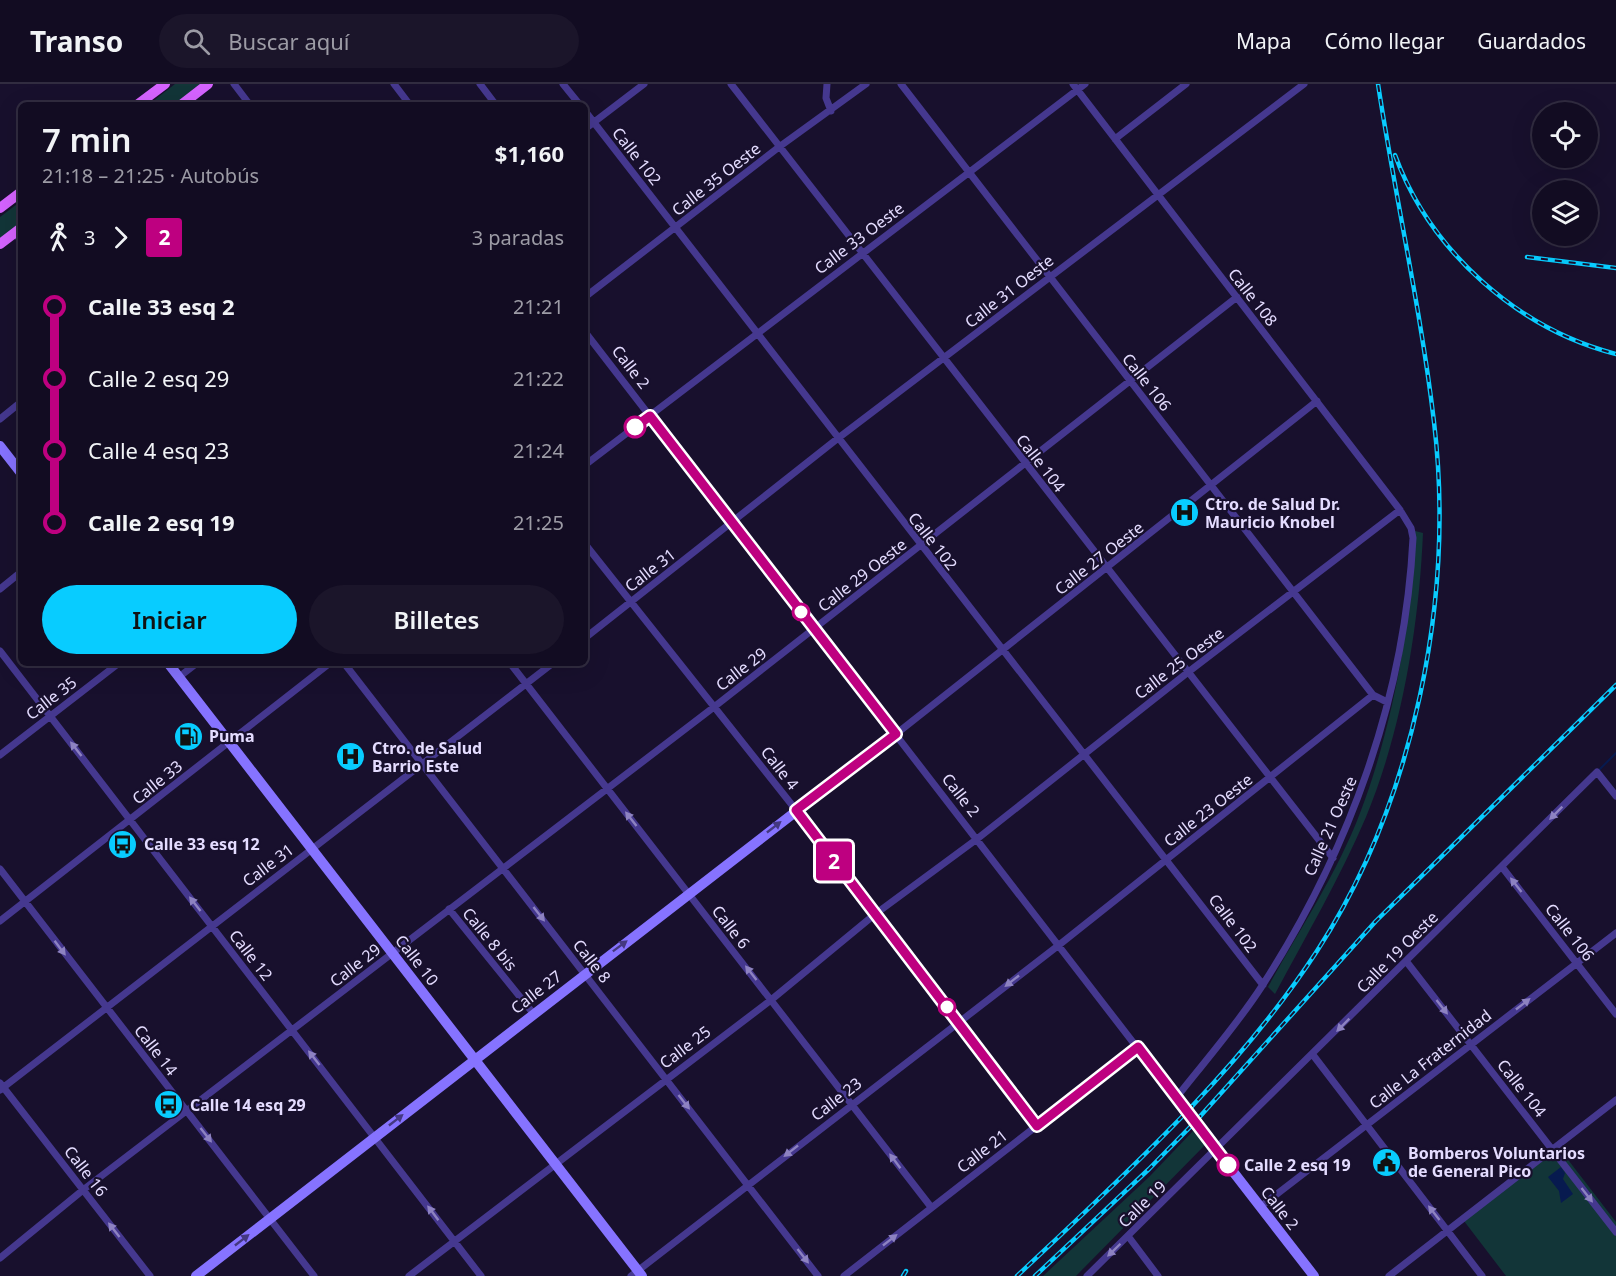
<!DOCTYPE html>
<html lang="es">
<head>
<meta charset="utf-8">
<style>
	body { margin:0; font-family:"Noto Sans",sans-serif; background:#1b152a; color:#f1f3f6; height:100vh; display:flex; flex-direction:column; font-size:22px; white-space:nowrap }
	* { box-sizing:border-box; margin:0 }
	p { font-size:20px; color:#9c9ba5 }
	.icon { flex:none; width:33px; height:33px; fill:none; stroke:currentColor; stroke-width:2; stroke-linecap:round; stroke-linejoin:round }
	.map { position:relative; flex:1; overflow:hidden }
	.panel { position:absolute; left:18px; top:18px; width:570px; height:564px; display:flex; flex-direction:column; background:#120c22; border-radius:9px; box-shadow:0 6px 24px #0002,0 0 0 2px #312c40 }
	.panel>* { flex:none }
	.badge { padding:0 12px; border-radius:4px; font-size:21px; line-height:39px }
	.tools { position:absolute; left:1532px; top:18px; display:grid; gap:12px }
	.tools a { display:grid; place-items:center; width:66px; height:66px; border-radius:50%; background:#120c22; box-shadow:0 6px 24px #0002,0 0 0 2px #312c40; font-size:30px }
	.map>.badge { position:absolute; translate:-50% -50%; box-shadow:0 0 0 3px #fff }
	.legs { display:flex; align-items:center; gap:9px; height:66px; padding:0 24px; font-size:20px }
	.legs p { margin-inline-start:auto }
	.summary { display:flex; align-items:center; justify-content:space-between; height:102px; padding:0 24px }
	h1 { font-size:33px; font-weight:600; line-height:45px }
	.primary-button { display:flex; gap:12px; margin-top:auto; padding:12px 24px }
	.primary-button a { flex:1; height:69px; border-radius:36px; background:#08ccff; color:#111; font-size:24px; font-weight:600; line-height:69px; text-align:center }
	.primary-button a+a { background:#1b152a; color:#f1f3f6 }
	ul { padding:0 24px; list-style:none }
	li { display:flex; align-items:center; gap:21px; height:72px; font-size:22px }
	li i { display:grid; place-items:center; width:9px; height:100%; margin:0 8px; background:currentColor }
	li i::after { content:''; width:15px; height:15px; margin:-8px; border:4px solid; border-radius:50%; background:#120c22 }
	li p { margin-inline-start:auto }
	li:first-child i { background:linear-gradient(#0000 50%,currentColor 0) }
	li:last-child i { background:linear-gradient(currentColor 50%,#0000 0) }
	header { display:flex; align-items:center; gap:36px; box-sizing:border-box; height:84px; padding:0 30px; background:#120c22; border-bottom:2px solid #312c40 }
	header strong { font-size:28px }
	nav { display:flex; gap:33px; margin-inline-start:auto; font-size:21px }
	.search { width:420px; height:54px; background:#1b152a; display:flex; align-items:center; gap:15px; box-sizing:border-box; padding:0 21px; border-radius:33px; color:#9c9ba5; font-size:22px }
	.map>svg:first-child { display:block }
	.green { fill:#123538 }
	.water { fill:#071a4f }
	.lines { fill:none; stroke-linecap:round; stroke-linejoin:round }
	.stream { stroke:#071a4f; stroke-width:2 }
	.street { stroke:#45388f; stroke-width:7 }
	.secondary { stroke:#8673ff; stroke-width:10 }
	.primary { stroke:#d563ff; stroke-width:10 }
	.rail-casing { stroke:#08ccff; stroke-width:4.5 }
	.rail { stroke:#18102d; stroke-width:2; stroke-dasharray:7; stroke-linecap:butt }
	.oneway { fill:#8d82c1 }
	.oneway2 { fill:#443881 }
	.line-1-casing { stroke:#fff; stroke-width:14 }
	.line-1 { stroke:#be0080; stroke-width:9 }
	.stop-1-dot { fill:#fff; stroke:#be0080; stroke-width:3 }
	.labels { text-anchor:middle; stroke-width:4.5; stroke-linejoin:round; paint-order:stroke }
	.street-label { font-size:16px; fill:#e4dcff; stroke:#18102d }
	.poi-label { font-size:16px; font-weight:bold; fill:#e4dcff; stroke:#18102d; text-anchor:start }
	.stop-label { font-size:16px; font-weight:bold; fill:#e4dcff; stroke:#18102d; text-anchor:start }
</style>
</head>
<body>
<header>
<strong>Transo</strong>
<div class="search"><svg class="icon" aria-label="search" viewBox="0 0 24 24"><circle cx="10" cy="10" r="6"/><path d="M15 15l6 6"/></svg>Buscar aquí</div>
<nav><a>Mapa</a><a>Cómo llegar</a><a>Guardados</a></nav>
</header>
<div class="map">
<svg width="1616" height="1192" viewBox="0 0 1616 1192">
	<rect width="100%" height="100%" fill="#18102d"/>
	<path class="green" d="M175,0h25l-27,21h-25z
		M21,117v23l-21,16v-23z
		M1415,447l8,2c-4,93 -21,197 -57,284 -26,61 -60,119 -91,177l-7,-7c31,-57 69,-113 92,-174 32,-83 52,-193 55,-282z
		M1193,1047l12,14 -129,131h-33l106,-99z
		M1559,1064l57,74v54h-110l-42,-55z"/>
	<path class="water" d="M1561,1083l4,6 -2,6 10,15 -12,9 -2,-12 -11,-14z"/>
	<g class="lines">
		<path class="stream" d="M1599,686l17,-17"/>
		<path class="street" d="M234,0l16,21
			M394,0l16,21
			M480,0l16,21
			M563,0l17,21
			M731,0l602,774
			M827,0l-1,14 5,13
			M901,0l472,611 14,7
			M585,27l678,874
			M585,45l59,-45
			M1115,55l71,-55
			M15,149l6,8
			M585,213l194,-150 87,-63
			M585,248l591,766c29,-37 61,-73 86,-112 87,-135 143,-288 151,-448l-2,-10 -11,-18 -327,-426
			M0,335l21,-17
			M585,381l500,-381
			M585,460l211,266 241,316
			M0,505l21,-17
			M585,554l252,-199 467,-355
			M0,567l481,625
			M344,579l474,613
			M510,579l421,544
			M179,593l18,-14
			M896,650l421,-333
			M0,671l119,-92
			M1502,783l114,147
			M0,785l314,407
			M449,825l84,104
			M0,837l330,-258
			M1406,877l210,271
			M1313,971l169,221
			M0,999l150,193
			M0,1006l553,-427
			M1260,1123l356,-274
			M1128,1152l30,40
			M0,1174l83,-68 631,-483 523,-410
			M409,1192l362,-276 103,-85 103,-76 210,-166 213,-163
			M631,1192l428,-331 314,-250
			M844,1192l294,-229
			M1087,1192l510,-504 19,24
			M1389,1192l227,-176"/>
		<path class="secondary" d="M0,362l21,27
			M168,579l474,613
			M1176,1014l138,178
			M196,1192l700,-542"/>
		<path class="primary" d="M137,21l28,-21
			M181,21l27,-21
			M0,124l21,-16
			M0,160l21,-16"/>
		<defs>
			<path id="rail" d="M1395,71c35,96 123,174 221,199
				M1527,173l89,11
				M903,1192l3,-5
				M1017,1192c106,-100 220,-202 300,-325 97,-149 138,-353 117,-529 -13,-112 -39,-226 -56,-338
				M1035,1192l114,-107 46,-47 181,-201 240,-236"/>
		</defs>
		<use href="#rail" class="rail-casing"/>
		<use href="#rail" class="rail"/>
	</g>
	<defs><path id="oneway-solid" d="M-6-.8H1V-3.2L6.5 0L1 3.2V.8H-6Z" transform="scale(1.5)"/></defs>
	<g class="oneway">
		<use href="#oneway-solid" transform="translate(76 665) rotate(-128)"/>
		<use href="#oneway-solid" transform="translate(1556 729) rotate(135)"/>
		<use href="#oneway-solid" transform="translate(631 735) rotate(-128)"/>
		<use href="#oneway-solid" transform="translate(1516 801) rotate(-128)"/>
		<use href="#oneway-solid" transform="translate(195 820) rotate(-128)"/>
		<use href="#oneway-solid" transform="translate(539 830) rotate(52)"/>
		<use href="#oneway-solid" transform="translate(60 864) rotate(53)"/>
		<use href="#oneway-solid" transform="translate(751 889) rotate(-128)"/>
		<use href="#oneway-solid" transform="translate(1012 897) rotate(142)"/>
		<use href="#oneway-solid" transform="translate(1523 920) rotate(-38)"/>
		<use href="#oneway-solid" transform="translate(1442 923) rotate(52)"/>
		<use href="#oneway-solid" transform="translate(1343 941) rotate(135)"/>
		<use href="#oneway-solid" transform="translate(314 974) rotate(-128)"/>
		<use href="#oneway-solid" transform="translate(684 1018) rotate(52)"/>
		<use href="#oneway-solid" transform="translate(206 1051) rotate(52)"/>
		<use href="#oneway-solid" transform="translate(791 1067) rotate(142)"/>
		<use href="#oneway-solid" transform="translate(895 1077) rotate(-127)"/>
		<use href="#oneway-solid" transform="translate(1587 1111) rotate(52)"/>
		<use href="#oneway-solid" transform="translate(433 1129) rotate(-127)"/>
		<use href="#oneway-solid" transform="translate(1434 1129) rotate(-128)"/>
		<use href="#oneway-solid" transform="translate(114 1146) rotate(-128)"/>
		<use href="#oneway-solid" transform="translate(890 1156) rotate(-38)"/>
		<use href="#oneway-solid" transform="translate(1114 1166) rotate(136)"/>
		<use href="#oneway-solid" transform="translate(803 1172) rotate(52)"/>
	</g>
	<g class="oneway2">
		<use href="#oneway-solid" transform="translate(774 743) rotate(-38)"/>
		<use href="#oneway-solid" transform="translate(620 862) rotate(-37)"/>
		<use href="#oneway-solid" transform="translate(396 1036) rotate(-38)"/>
		<use href="#oneway-solid" transform="translate(242 1156) rotate(-38)"/>
	</g>
	<g class="lines">
		<defs>
			<path id="line-1" d="M635,343l15,-11 246,318 -100,76 241,316 101,-79 90,118"/>
		</defs>
		<use href="#line-1" class="line-1-casing"/>
		<use href="#line-1" class="line-1"/>
	</g>
	<defs>
		<symbol id="hospital-disc" viewBox="-11 -11 22 22"><circle r="9.5" fill="#08ccff" stroke="#18102d"/><path d="M-5-5h3v3.5h4V-5h3V5h-3V1.5h-4V5h-3Z" fill="#111"/></symbol>
		<symbol id="fuel-disc" viewBox="-11 -11 22 22"><circle r="9.5" fill="#08ccff" stroke="#18102d"/><path d="M-5.5-6h7V0h2V4h1.3V-2.5L3-4.5l.8-.8L6-3V5H2.5V1h-1V6h-7ZM-4.2-4.7v3.2H.2V-4.7Z" fill="#111"/></symbol>
		<symbol id="bus-disc" viewBox="-11 -11 22 22"><circle r="9.5" fill="#08ccff" stroke="#18102d"/><path d="M-5-6H5V4H4V6H2V4H-2V6H-4V4H-5ZM-3.5-4V0h7V-4ZM-3.5 1.2v1.5H-2V1.2ZM2 1.2v1.5H3.5V1.2Z" fill="#111"/></symbol>
		<symbol id="civic-disc" viewBox="-11 -11 22 22"><circle r="9.5" fill="#08ccff" stroke="#18102d"/><path d="M-.6-6.5H3V-4.5H.6V-3L4-1V1h2V6H-6V1h2V-1L-.6-3ZM-1.2 2.5V6h2.4V2.5Z" fill="#111"/></symbol>
	</defs>
	<g fill-rule="evenodd">
		<use href="#hospital-disc" x="1168" y="412" width="33" height="33"/>
		<use href="#fuel-disc" x="172" y="636" width="33" height="33"/>
		<use href="#hospital-disc" x="334" y="656" width="33" height="33"/>
		<use href="#bus-disc" x="106" y="744" width="33" height="33"/>
		<use href="#bus-disc" x="152" y="1004" width="33" height="33"/>
		<use href="#civic-disc" x="1370" y="1062" width="33" height="33"/>
	</g>
	<g class="stop-1-dot">
		<circle cx="635" cy="343" r="10"/>
		<circle cx="801" cy="528" r="8"/>
		<circle cx="947" cy="923" r="8"/>
		<circle cx="1228" cy="1081" r="10"/>
	</g>
	<g class="labels">
		<g class="street-label">
			<text transform="translate(637 72) rotate(52)" y="6">Calle 102</text>
			<text transform="translate(716 95) rotate(-38)" y="6">Calle 35 Oeste</text>
			<text transform="translate(859 154) rotate(-37)" y="6">Calle 33 Oeste</text>
			<text transform="translate(1009 207) rotate(-38)" y="6">Calle 31 Oeste</text>
			<text transform="translate(1253 213) rotate(52)" y="6">Calle 108</text>
			<text transform="translate(631 283) rotate(52)" y="6">Calle 2</text>
			<text transform="translate(1147 298) rotate(52)" y="6">Calle 106</text>
			<text transform="translate(1041 379) rotate(52)" y="6">Calle 104</text>
			<text transform="translate(933 457) rotate(52)" y="6">Calle 102</text>
			<text transform="translate(1099 474) rotate(-38)" y="6">Calle 27 Oeste</text>
			<text transform="translate(650 486) rotate(-38)" y="6">Calle 31</text>
			<text transform="translate(862 491) rotate(-38)" y="6">Calle 29 Oeste</text>
			<text transform="translate(1179 579) rotate(-37)" y="6">Calle 25 Oeste</text>
			<text transform="translate(741 585) rotate(-38)" y="6">Calle 29</text>
			<text transform="translate(51 614) rotate(-38)" y="6">Calle 35</text>
			<text transform="translate(780 684) rotate(52)" y="6">Calle 4</text>
			<text transform="translate(157 698) rotate(-39)" y="6">Calle 33</text>
			<text transform="translate(961 711) rotate(52)" y="6">Calle 2</text>
			<text transform="translate(1208 726) rotate(-38)" y="6">Calle 23 Oeste</text>
			<text transform="translate(1330 742) rotate(-66)" y="6">Calle 21 Oeste</text>
			<text transform="translate(268 781) rotate(-37)" y="6">Calle 31</text>
			<text transform="translate(1233 839) rotate(53)" y="6">Calle 102</text>
			<text transform="translate(731 843) rotate(52)" y="6">Calle 6</text>
			<text transform="translate(1570 848) rotate(52)" y="6">Calle 106</text>
			<text transform="translate(490 855) rotate(51)" y="6">Calle 8 bis</text>
			<text transform="translate(1397 868) rotate(-45)" y="6">Calle 19 Oeste</text>
			<text transform="translate(251 871) rotate(52)" y="6">Calle 12</text>
			<text transform="translate(417 876) rotate(52)" y="6">Calle 10</text>
			<text transform="translate(592 877) rotate(52)" y="6">Calle 8</text>
			<text transform="translate(355 881) rotate(-38)" y="6">Calle 29</text>
			<text transform="translate(536 908) rotate(-38)" y="6">Calle 27</text>
			<text transform="translate(685 963) rotate(-37)" y="6">Calle 25</text>
			<text transform="translate(156 966) rotate(52)" y="6">Calle 14</text>
			<text transform="translate(1430 975) rotate(-38)" y="6">Calle La Fraternidad</text>
			<text transform="translate(1522 1004) rotate(52)" y="6">Calle 104</text>
			<text transform="translate(836 1015) rotate(-38)" y="6">Calle 23</text>
			<text transform="translate(982 1067) rotate(-38)" y="6">Calle 21</text>
			<text transform="translate(86 1087) rotate(52)" y="6">Calle 16</text>
			<text transform="translate(1142 1120) rotate(-44)" y="6">Calle 19</text>
			<text transform="translate(1280 1124) rotate(52)" y="6">Calle 2</text>
		</g>
		<g class="poi-label">
			<text x="1205" y="426">Ctro. de Salud Dr.<tspan x="1205" dy="18">Mauricio Knobel</tspan></text>
			<text x="209" y="658">Puma</text>
			<text x="372" y="670">Ctro. de Salud<tspan x="372" dy="18">Barrio Este</tspan></text>
			<text x="144" y="766">Calle 33 esq 12</text>
			<text x="190" y="1027">Calle 14 esq 29</text>
			<text x="1408" y="1075">Bomberos Voluntarios<tspan x="1408" dy="18">de General Pico</tspan></text>
		</g>
		<g class="stop-label">
			<text x="1244" y="1087">Calle 2 esq 19</text>
		</g>
	</g>
</svg>
<div class="tools">
<a><svg class="icon" aria-label="locate" viewBox="0 0 24 24"><circle cx="12" cy="12" r="6"/><path d="M12 2v4M12 18v4M2 12h4M18 12h4"/></svg></a>
<a><svg class="icon" aria-label="layers" viewBox="0 0 24 24"><path d="M12 4l9 5-9 5-9-5zM3 14l9 5 9-5"/></svg></a>
</div>
<b class="badge" style="left:834px;top:777px;background:#be0080;color:#fff">2</b>
<section class="panel">
<div class="summary"><div><h1>7 min</h1><p>21:18 – 21:25 · Autobús</p></div><b>$1,160</b></div>
<div class="legs"><svg class="icon" aria-label="walk" viewBox="0 0 24 24"><circle cx="13" cy="4" r="2"/><path d="M13 8l-2 6 4 7M11 14l-3 7M7 12l3-4h3l4 4"/></svg>3<svg class="icon" aria-label="forward" viewBox="0 0 24 24"><path d="M9 5l7 7-7 7"/></svg><b class="badge" style="background:#be0080;color:#fff">2</b><p>3 paradas</p></div>
<ul>
<li><i style="color:#be0080"></i><b>Calle 33 esq 2</b><p>21:21</p></li>
<li><i style="color:#be0080"></i><span>Calle 2 esq 29</span><p>21:22</p></li>
<li><i style="color:#be0080"></i><span>Calle 4 esq 23</span><p>21:24</p></li>
<li><i style="color:#be0080"></i><b>Calle 2 esq 19</b><p>21:25</p></li>
</ul>
<div class="primary-button"><a>Iniciar</a><a>Billetes</a></div>
</section>
</div>
</body>
</html>
